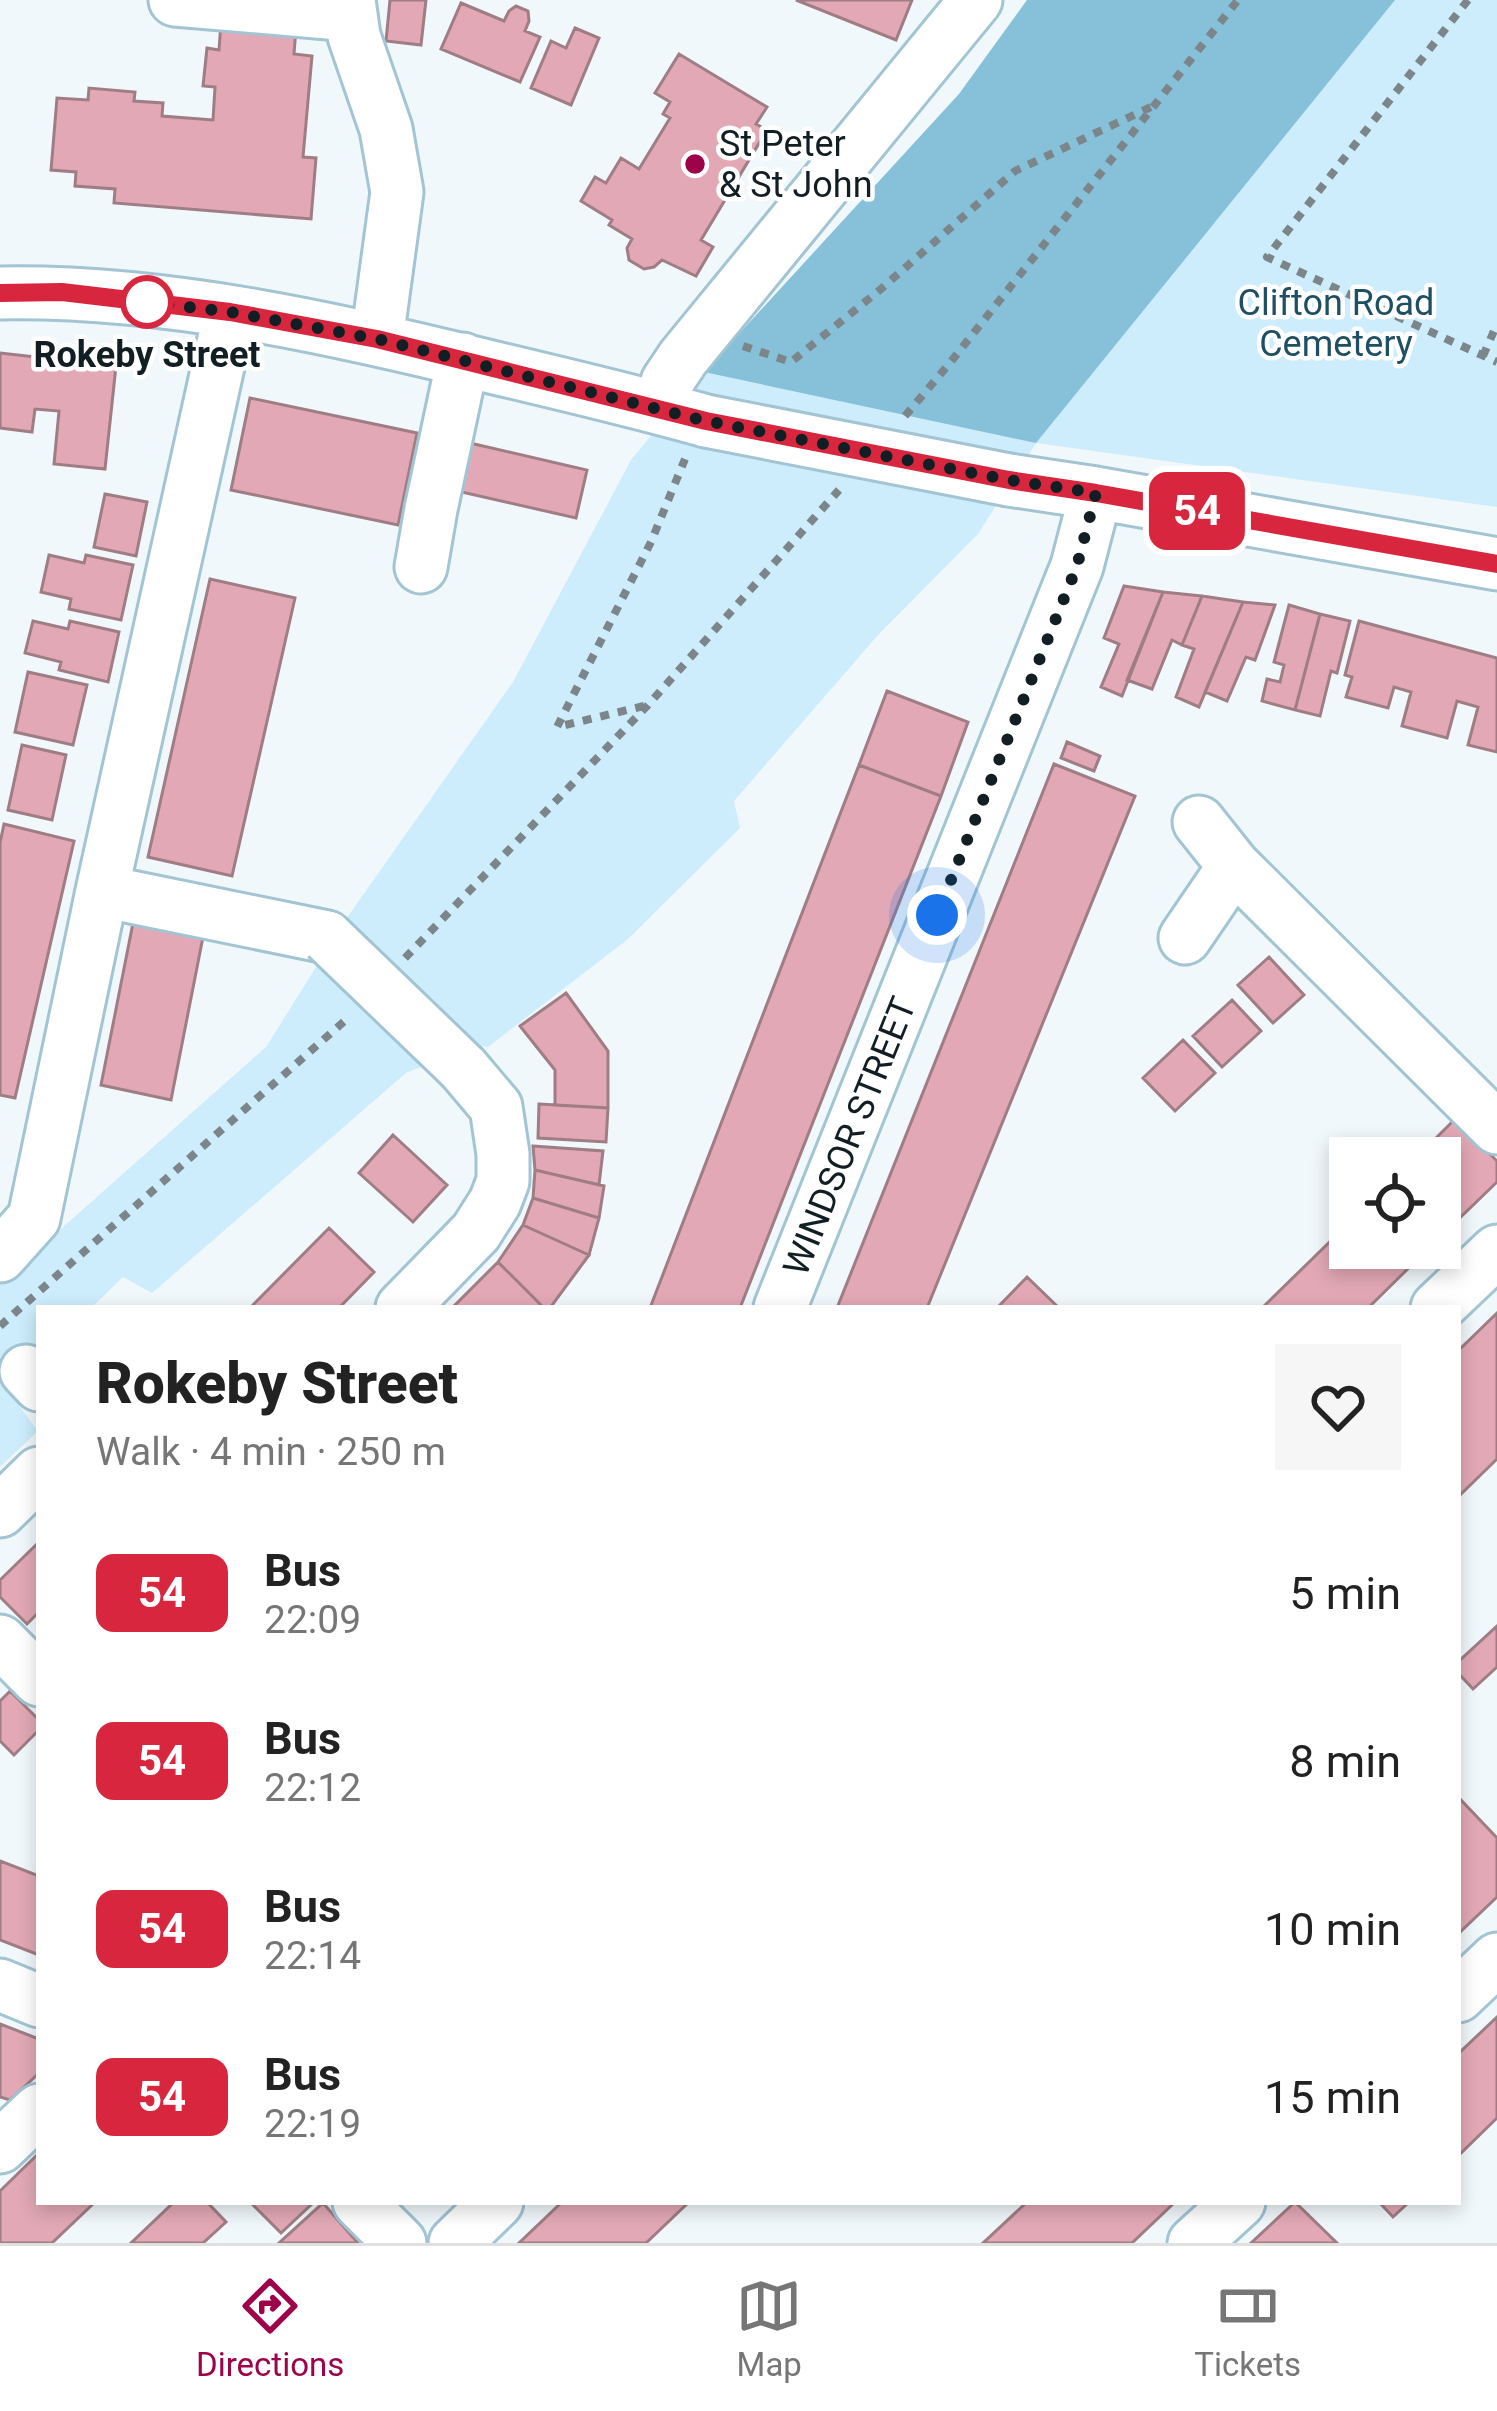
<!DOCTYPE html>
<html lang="en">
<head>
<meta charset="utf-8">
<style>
	body { margin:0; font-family:Roboto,sans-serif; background:#f6f6f6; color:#222; height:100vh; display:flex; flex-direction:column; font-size:45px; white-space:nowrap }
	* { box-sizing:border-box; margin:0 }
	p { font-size:39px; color:#767676 }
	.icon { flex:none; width:66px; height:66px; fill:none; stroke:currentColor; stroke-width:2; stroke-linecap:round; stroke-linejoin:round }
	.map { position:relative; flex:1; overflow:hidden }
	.drawer { position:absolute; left:36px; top:1305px; width:1425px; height:900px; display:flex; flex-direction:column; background:#fff; border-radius:0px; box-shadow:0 6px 18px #0003 }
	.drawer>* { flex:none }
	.badge { padding:0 24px; border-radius:18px; font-size:42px; line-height:78px }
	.fabs { position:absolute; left:1329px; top:1137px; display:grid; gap:24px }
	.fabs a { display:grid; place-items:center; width:132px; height:132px; border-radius:0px; background:#fff; box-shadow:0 6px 18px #0003; font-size:60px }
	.you { position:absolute; width:60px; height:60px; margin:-30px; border:9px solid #fff; border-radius:50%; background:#1a73e8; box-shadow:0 0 0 18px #1a73e833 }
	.map>.badge { position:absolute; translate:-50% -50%; box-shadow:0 0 0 6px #fff }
	.round { display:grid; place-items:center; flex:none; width:126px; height:126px; border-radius:0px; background:#f6f6f6 }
	.head { display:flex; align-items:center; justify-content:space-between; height:204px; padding:0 60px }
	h1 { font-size:57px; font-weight:800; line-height:90px }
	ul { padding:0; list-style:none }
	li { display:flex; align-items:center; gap:36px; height:168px; padding:0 60px }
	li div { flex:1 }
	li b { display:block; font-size:45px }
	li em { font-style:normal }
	li .badge { min-width:132px; font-weight:700; text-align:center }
	.tabs { display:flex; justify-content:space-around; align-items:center; height:168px; border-top:3px solid #e0e0e0; background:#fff; font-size:33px; color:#767676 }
	.tabs a { display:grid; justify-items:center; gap:6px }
	.tabs .on { color:#9e0248 }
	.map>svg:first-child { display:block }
	.green { fill:#cdedfc }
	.forest { fill:#86c0d9 }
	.building { fill:#e2a8b5; stroke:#9f7d84; stroke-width:3 }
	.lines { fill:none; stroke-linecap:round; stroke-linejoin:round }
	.minor-casing { stroke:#a2c4d3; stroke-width:57 }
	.path { stroke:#7c868a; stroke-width:8; stroke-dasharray:9 9; stroke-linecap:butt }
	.minor { stroke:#fff; stroke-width:51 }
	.minor-bridge-casing { stroke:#a2c4d3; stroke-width:57; stroke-linecap:butt }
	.minor-bridge { stroke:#fff; stroke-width:51 }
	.line-casing { stroke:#fff; stroke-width:27 }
	.line { stroke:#d7263d; stroke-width:18 }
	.walk { stroke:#111e24; stroke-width:12; stroke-dasharray:0 21.6 }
	.poi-dot { fill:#9e0248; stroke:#fff; stroke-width:4.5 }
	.stop-dot { fill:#fff; stroke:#d7263d; stroke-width:6 }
	.labels { text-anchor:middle; stroke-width:9; stroke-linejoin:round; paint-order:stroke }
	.poi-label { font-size:36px; fill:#111e24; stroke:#fff; text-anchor:start }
	.park-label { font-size:36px; fill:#1f4f62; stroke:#fff }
	.stop-label { font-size:36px; font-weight:bold; fill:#111e24; stroke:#fff }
	.street-label { font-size:36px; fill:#111e24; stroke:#fff }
</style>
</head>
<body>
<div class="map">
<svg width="1497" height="2243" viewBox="0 0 1497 2243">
	<rect width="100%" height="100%" fill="#f1f8fb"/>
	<path class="green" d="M1027,0h470v507l-461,-64 -58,91 -100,101 -144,166 6,27 -112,111 -140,108 -10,-2 -72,28 -254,220 -29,-16 -32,31h-52v53l-25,38 24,32 -38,36v-184l266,-236 80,-128 167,-237 118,-222 73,-88 255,-278z"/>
	<path class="forest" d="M1027,0h368l-359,443 -332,-71 255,-278z"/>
	<path class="building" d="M390,0h36l-5,45 -35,-4z
		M796,0h116l-16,40z
		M461,3l43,18 5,-10 7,-5 12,5 1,10 -4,10 15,6 -20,45 -79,-33z
		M221,22l75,7 -2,25 18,2 -9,101 13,1 -5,61 -197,-16 1,-14 -40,-3 1,-14 -25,-2 6,-72 31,2 1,-12 46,4 -1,9 29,2 -1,13 51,4 2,-33 -12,-1 4,-38 12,2z
		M575,28l24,10 -28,67 -40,-17 20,-47 15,7z
		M679,54l88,53 -11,17 11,6 -66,110 12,7 -17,29 -34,-16 -8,7 -10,2 -15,-9 -2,-12 5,-9 -23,-14 3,-5 -31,-19 14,-24 11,6 15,-25 18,11 31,-51 -7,-4 7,-12 -15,-9z
		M0,353l116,13 -11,103 -51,-5 5,-53 -24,-2 -3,23 -32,-4z
		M250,398l167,35 -19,92 -167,-35z
		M470,443l117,27 -11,48 -132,-30z
		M105,494l42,8 -11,54 -42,-9z
		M49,555l35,8 2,-8 47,10 -12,55 -52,-11 2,-10 -30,-7z
		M210,579l85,19 -63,278 -84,-19z
		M1124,586l39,6 -41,104 -21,-9 18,-43 -15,-6z
		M1163,592l39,4 -20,49 -10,-5 -20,49 -25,-9z
		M1202,596l41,6 -44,105 -23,-10 18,-48 -12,-4z
		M1243,602l32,3 -20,55 -9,-3 -19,44 -22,-9z
		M1289,605l31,9 -25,96 -33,-9 5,-22 13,3 4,-17 -10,-3z
		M1320,614l30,7 -13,52 -6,-2 -11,45 -25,-6z
		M33,621l35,8 2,-8 49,11 -11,50 -49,-12 2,-8 -36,-9z
		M1359,621l138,37v94l-29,-7 10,-38 -21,-6 -10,37 -45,-12 9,-34 -17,-5 -6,21 -42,-11 6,-20 -7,-2z
		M28,672l59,13 -14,60 -58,-13z
		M887,691l81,31 -27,74 -82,-31z
		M1067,742l33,14 -6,15 -33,-13z
		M22,745l44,10 -14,65 -44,-10z
		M1054,764l81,32 -208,512h-90z
		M859,765l82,31 -201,512h-90z
		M4,824l70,17 -59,257 -15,-3v-252z
		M133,923l70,14 -32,163 -70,-15z
		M1269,957l35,38 -31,28 -35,-38z
		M566,993l42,58v57l-53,-3v-35l-35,-44z
		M1232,1000l29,31 -39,36 -29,-31z
		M1183,1040l32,33 -40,38 -32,-33z
		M539,1104l69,4 -2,34 -68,-4z
		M1455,1119l42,42v21l-57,55v-79h-24z
		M393,1135l54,50 -34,37 -54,-49z
		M533,1146l70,5 -4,34 -64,-15z
		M535,1170l69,16 -5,32 -66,-20z
		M533,1198l66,20 -10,37 -66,-30z
		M1350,1222v26h79l-61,60h-106z
		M523,1225l66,30 -39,53h-6l-46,-46z
		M329,1228l45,44 -35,36h-89z
		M498,1262l46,46h-92z
		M1027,1277l32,31h-62z
		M1497,1313v146l-39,38v-146z
		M39,1542v70l-12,12 -27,-27v-17z
		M1497,1626v41l-24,22 -15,-16v-11z
		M10,1691l29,29v10l-25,25 -14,-14v-40z
		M1461,1800l36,38v59l-39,37v-132z
		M0,1861l39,15v79l-39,-15z
		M1497,2017v101l-39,38v-102z
		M0,2024l39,15v34l-29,27 -10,-3z
		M39,2153v49h56l-43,41h-52v-52z
		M174,2202h33l19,20 -23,21h-72z
		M250,2202h64l-33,31z
		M562,2202h127l-43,41h-127z
		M1027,2202h148l-43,41h-149z
		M1295,2202l42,41h-86z
		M1379,2202h30l-16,15z
		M323,2203l35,40h-79z"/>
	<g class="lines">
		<defs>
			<path id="minor" d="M175,0l176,15
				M349,0l5,36 32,93 11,63 -20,147
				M0,293c162,-3 334,35 491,74 72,17 144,34 215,54
				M661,408l6,-26 16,-24 293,-358
				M1009,480l87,13 401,71
				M421,567l10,-58 32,-150
				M1199,822l35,44 263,262
				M102,891l225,46
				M1185,938l49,-72
				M0,1256l34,-38 68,-327 128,-579
				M402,1308l74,-76 19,-30 8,-21v-27l-7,-47 -33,-39
				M780,1308l297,-742 19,-73
				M1437,1308l60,-57
				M26,1371l13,14
				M0,1511l39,-38
				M0,1641l39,39
				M0,1985l39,16
				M1458,1996l39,-37
				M0,2147l39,-37
				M359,2202l41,41
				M455,2243l42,-41
				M1194,2243l45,-41"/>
		</defs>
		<use href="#minor" class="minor-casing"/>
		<path class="path" d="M1468,0l-201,257 230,105
			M743,346l48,16 90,-73 134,-118 136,-64
			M1483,356l14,-32
			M905,416l44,-52 289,-364
			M644,706l-87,21 94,-185 34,-83
			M405,958l243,-253 191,-215
			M0,1326l349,-309"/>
		<use href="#minor" class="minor"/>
		<defs>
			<path id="minor-bridge" d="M706,421l303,59
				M327,937l136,131"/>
		</defs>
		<use href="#minor-bridge" class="minor-bridge-casing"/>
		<use href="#minor-bridge" class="minor-bridge"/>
	</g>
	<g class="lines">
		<defs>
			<path id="line" d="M0,293l62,-1 168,20 147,27 329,82 303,59 87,13 401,71"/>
		</defs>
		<use href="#line" class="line-casing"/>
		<use href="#line" class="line"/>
		<path class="walk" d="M147,302l83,10 147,27 329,82 303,59 87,13 -19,73 -140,349"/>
	</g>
	<circle class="poi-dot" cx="695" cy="164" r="12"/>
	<circle class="stop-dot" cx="147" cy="302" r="24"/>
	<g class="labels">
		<g class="poi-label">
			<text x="719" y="156">St Peter<tspan x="719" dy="41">&amp; St John</tspan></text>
		</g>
		<g class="park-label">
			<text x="1336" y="315">Clifton Road<tspan x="1336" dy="41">Cemetery</tspan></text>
		</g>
		<g class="stop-label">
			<text x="147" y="367">Rokeby Street</text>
		</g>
		<g class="street-label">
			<text transform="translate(849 1136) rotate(-68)" y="13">WINDSOR STREET</text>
		</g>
	</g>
</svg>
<div class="fabs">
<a><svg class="icon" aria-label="locate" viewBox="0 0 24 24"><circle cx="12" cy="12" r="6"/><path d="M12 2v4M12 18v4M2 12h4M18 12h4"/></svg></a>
</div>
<div class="you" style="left:937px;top:915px"></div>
<b class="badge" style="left:1197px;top:511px;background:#d7263d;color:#fff">54</b>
<section class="drawer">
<div class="head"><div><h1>Rokeby Street</h1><p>Walk · 4 min · 250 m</p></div><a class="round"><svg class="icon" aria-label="heart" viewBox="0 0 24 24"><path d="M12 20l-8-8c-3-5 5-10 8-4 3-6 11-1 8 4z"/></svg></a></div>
<ul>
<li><span class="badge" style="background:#d7263d;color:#fff">54</span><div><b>Bus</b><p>22:09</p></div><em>5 min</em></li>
<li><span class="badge" style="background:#d7263d;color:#fff">54</span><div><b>Bus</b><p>22:12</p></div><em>8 min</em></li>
<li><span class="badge" style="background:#d7263d;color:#fff">54</span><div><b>Bus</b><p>22:14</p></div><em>10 min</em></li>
<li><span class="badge" style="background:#d7263d;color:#fff">54</span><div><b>Bus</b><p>22:19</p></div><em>15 min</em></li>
</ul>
</section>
</div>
<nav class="tabs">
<a class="on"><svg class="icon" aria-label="directions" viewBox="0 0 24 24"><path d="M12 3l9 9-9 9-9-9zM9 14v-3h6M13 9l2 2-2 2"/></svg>Directions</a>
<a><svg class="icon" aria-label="map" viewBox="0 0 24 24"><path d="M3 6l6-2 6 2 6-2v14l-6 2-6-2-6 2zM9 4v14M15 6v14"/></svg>Map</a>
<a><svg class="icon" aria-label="tickets" viewBox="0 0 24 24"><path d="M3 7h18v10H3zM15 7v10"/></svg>Tickets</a>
</nav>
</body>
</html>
